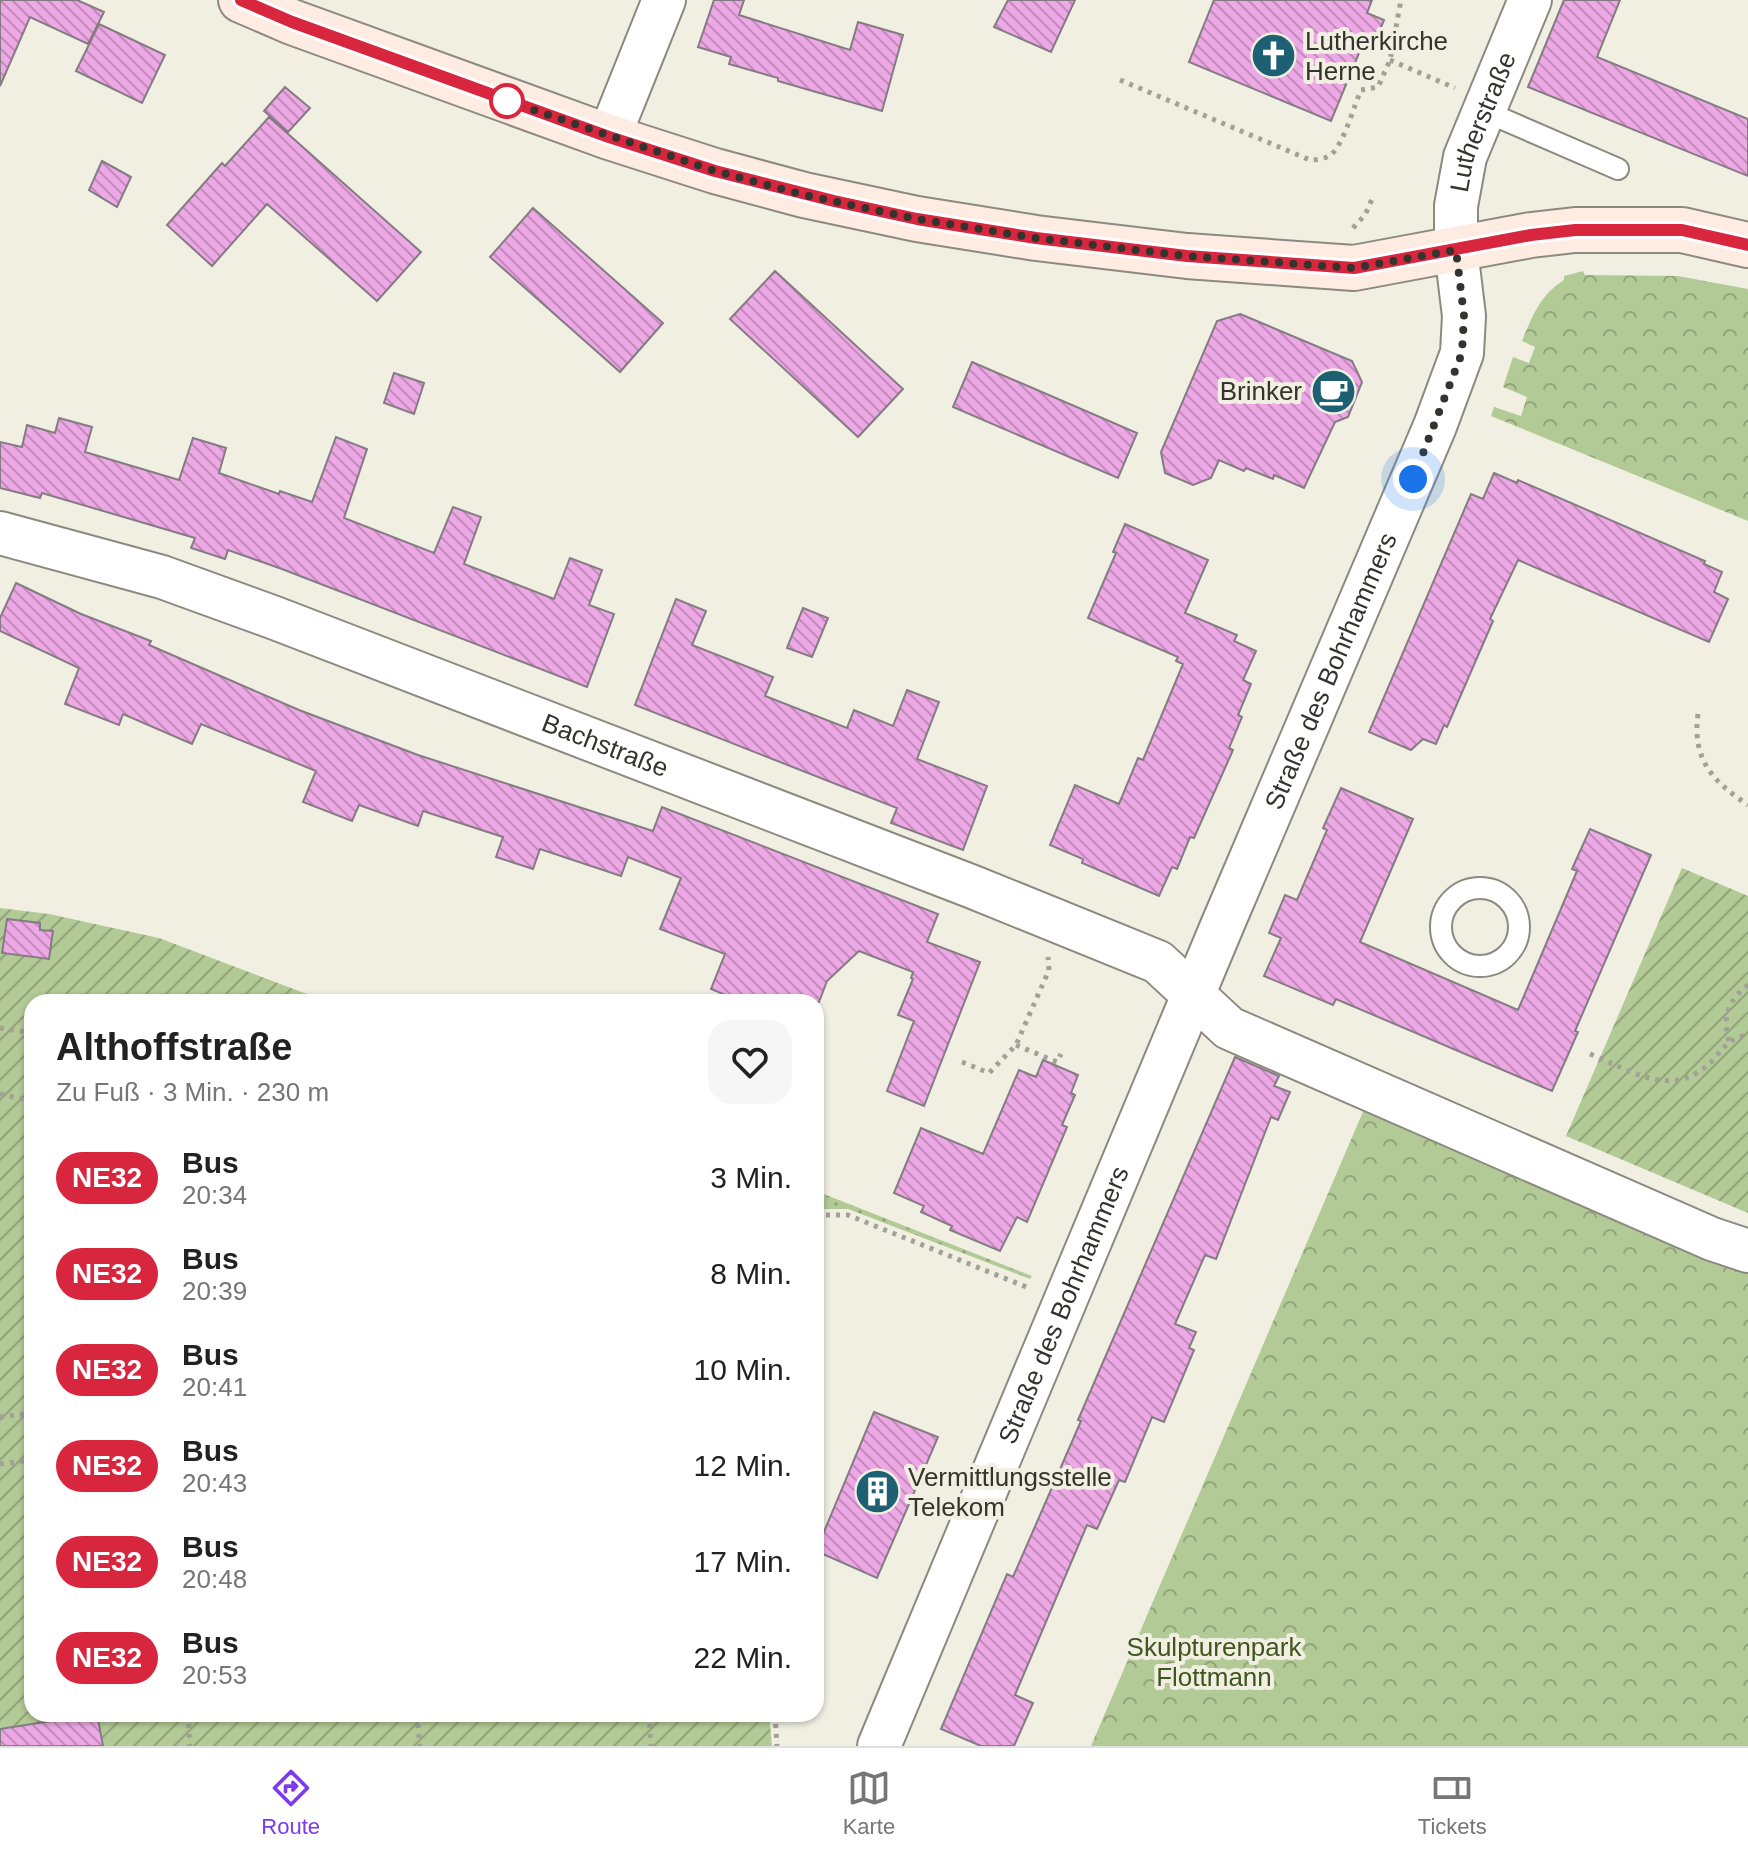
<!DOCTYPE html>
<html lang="de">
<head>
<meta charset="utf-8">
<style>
	body { margin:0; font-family:Arial,sans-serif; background:#f6f6f6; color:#222; height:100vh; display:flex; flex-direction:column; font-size:30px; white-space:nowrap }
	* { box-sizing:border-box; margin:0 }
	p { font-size:26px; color:#767676 }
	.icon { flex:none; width:44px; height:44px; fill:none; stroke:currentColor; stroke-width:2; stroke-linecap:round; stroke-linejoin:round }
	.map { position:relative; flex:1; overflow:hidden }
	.panel { position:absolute; left:24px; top:994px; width:800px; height:728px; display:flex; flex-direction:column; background:#fff; border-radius:24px; box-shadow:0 2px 6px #0004 }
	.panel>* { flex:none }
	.badge { padding:0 16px; border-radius:26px; font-size:28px; line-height:52px }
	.you { position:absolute; width:40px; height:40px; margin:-20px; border:6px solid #fff; border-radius:50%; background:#1a73e8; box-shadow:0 0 0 12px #1a73e833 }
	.map>.badge { position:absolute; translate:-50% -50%; box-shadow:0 0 0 4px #fff }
	.round { display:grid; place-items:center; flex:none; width:84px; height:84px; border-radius:24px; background:#f6f6f6 }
	.head { display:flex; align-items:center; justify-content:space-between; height:136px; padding:0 32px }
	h1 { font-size:38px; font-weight:700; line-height:60px }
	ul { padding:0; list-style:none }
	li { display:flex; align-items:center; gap:24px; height:96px; padding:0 32px }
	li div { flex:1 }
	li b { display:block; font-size:30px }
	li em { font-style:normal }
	li .badge { min-width:88px; font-weight:700; text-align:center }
	.tab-bar { display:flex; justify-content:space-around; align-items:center; height:112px; border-top:2px solid #e0e0e0; background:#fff; font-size:22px; color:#767676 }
	.tab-bar a { display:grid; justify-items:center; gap:4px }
	.tab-bar .current { color:#7c3aed }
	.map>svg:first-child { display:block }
	.grass { fill:url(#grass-dots) }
	.forest { fill:url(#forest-crowns) }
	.garden { fill:url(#garden-furrows) }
	.building { fill:url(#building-back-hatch); stroke:#847b83; stroke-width:2 }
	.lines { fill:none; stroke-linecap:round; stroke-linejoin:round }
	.lane-casing { stroke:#8c8a7f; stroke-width:24 }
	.street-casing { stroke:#8c8a7f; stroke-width:46 }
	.secondary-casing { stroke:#8c8a7f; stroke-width:48 }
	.path { stroke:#a2a197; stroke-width:5; stroke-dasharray:4 6; stroke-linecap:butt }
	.lane { stroke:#fff; stroke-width:20 }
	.street { stroke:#fff; stroke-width:42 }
	.secondary { stroke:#feece3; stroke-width:44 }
	.line-casing { stroke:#fff; stroke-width:18 }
	.line { stroke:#d7263d; stroke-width:12 }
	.walk { stroke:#34332e; stroke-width:8; stroke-dasharray:0 14.4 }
	.stop-dot { fill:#fff; stroke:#d7263d; stroke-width:4 }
	.labels { text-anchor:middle; stroke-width:8; stroke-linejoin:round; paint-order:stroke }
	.poi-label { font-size:26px; fill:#34332e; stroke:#f1efe2; text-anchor:start }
	.street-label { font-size:26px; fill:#34332e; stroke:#f1efe2 }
	.park-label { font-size:26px; fill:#40561f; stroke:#f1efe2 }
</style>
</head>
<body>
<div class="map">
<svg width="1748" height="1746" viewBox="0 0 1748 1746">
	<defs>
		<pattern id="grass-dots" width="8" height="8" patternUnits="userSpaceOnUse" patternTransform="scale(2)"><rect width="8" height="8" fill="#b2ca95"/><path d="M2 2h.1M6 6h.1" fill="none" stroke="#92a57a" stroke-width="1.8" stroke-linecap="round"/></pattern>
		<pattern id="forest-crowns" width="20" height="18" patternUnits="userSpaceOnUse" patternTransform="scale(2)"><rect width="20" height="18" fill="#b2ca95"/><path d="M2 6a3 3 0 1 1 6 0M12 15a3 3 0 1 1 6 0" fill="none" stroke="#92a57a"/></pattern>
		<pattern id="garden-furrows" width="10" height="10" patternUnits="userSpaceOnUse" patternTransform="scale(2)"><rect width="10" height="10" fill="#b2ca95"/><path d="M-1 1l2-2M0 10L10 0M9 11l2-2" fill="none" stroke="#92a57a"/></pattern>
		<pattern id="building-back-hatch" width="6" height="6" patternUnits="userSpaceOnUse" patternTransform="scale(2)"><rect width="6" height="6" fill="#eda9e5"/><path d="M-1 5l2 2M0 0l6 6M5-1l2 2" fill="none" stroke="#c18aba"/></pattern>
	</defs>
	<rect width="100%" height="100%" fill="#f1efe2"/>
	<path class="grass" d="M816,1191l216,85 -2,3 -182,-70h-32z"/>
	<path class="forest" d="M1583,271l2,4 93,1 70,13v232l-257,-105 3,-9 27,9 6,-19 -24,-10 10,-30 16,6 6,-16 -13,-6c11,-26 18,-46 42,-61v-4z
		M1365,1107l383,161v478h-657z"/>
	<path class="garden" d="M1682,868l66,28v317l-182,-77z
		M0,908l49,6 110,24 169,64h-296v712h737l3,32h-772z"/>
	<path class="building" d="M0,0h77l27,12 -16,32 -58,-27 -30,69z
		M714,0h30l-5,15 111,35 8,-28 45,13 -21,76 -104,-30v-3l-49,-14 2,-7 -33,-10z
		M1008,0h67l-24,52 -57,-25z
		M1214,0h158l-5,13 17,7 -11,26 -9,-5 -33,80 -142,-59z
		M1564,0h56l-23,57 151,62v57l-220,-89z
		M99,24l66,31 -23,48 -66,-32z
		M285,87l25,21 -22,24 -24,-21z
		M269,117l152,135 -44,49 -110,-97 -55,62 -45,-41 55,-62 3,3z
		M102,161l29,16 -14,30 -28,-17z
		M533,208l130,115 -43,49 -130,-115z
		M775,271l128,118 -45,48 -128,-118z
		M1240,314l112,47 10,21 -14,35 -13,5 -31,66 -30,-13 -1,4 -27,-11 -2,3 -25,-11 -8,18 -18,7 -28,-12 -4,-21 56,-131z
		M972,362l165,71 -19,45 -165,-71z
		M394,373l30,10 -10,31 -30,-11z
		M59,418l33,9 -7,25 94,28 14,-42 33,10 -7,25 60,21 1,-3 32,11 24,-65 31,12 -23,69 90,35 19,-46 28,10 -17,47 90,35 16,-41 32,12 -13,35 25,9 -27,73 -305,-118 -54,-19 -3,9 -34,-11 4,-10 -153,-45 -2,5 -40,-10v-46l22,5 5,-22 28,8z
		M1494,473l23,10 1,-3 187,81 -1,3 18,8 -8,20 14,7 -19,43 -191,-82 -28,59 3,2 -46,106 -3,-2 -8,19 -13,-5 -12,11 -42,-18 102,-238 12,5z
		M1125,524l83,36 -23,53 52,22 -3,6 22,10 -13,29 8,4 -13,31 4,2 -13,31 4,2 -39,88 -4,-1 -13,32 -5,-2 -13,29 -77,-33 1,-4 -33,-14 25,-60 44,19 19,-46 5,2 40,-96 -7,-3 2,-4 -90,-39 28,-65 -3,-1z
		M16,583l65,31 70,27 -2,4 150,65 119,45 235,76 9,-24 276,107 -11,28 53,20 -56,144 -37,-15 27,-70 -16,-6 15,-36 -2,-1 2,-6 -54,-21 -32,30 -8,21h-94l3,-6 -17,-7 14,-35 -65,-25 21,-51 -53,-21 -7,19 -81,-27 -7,20 -37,-12 7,-20 -80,-26 -5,15 -59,-21 -7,16 -49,-19 13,-31 -115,-47 -9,20 -69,-30 -4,11 -54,-21 14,-36 -79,-37v-13z
		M676,599l30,12 -14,34 81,32 -8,19 82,32 7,-18 39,16 14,-36 32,12 -22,57 70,27 -24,64 -72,-27 6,-15 -262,-103z
		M803,608l25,10 -16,39 -25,-9z
		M1341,788l72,31 -53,123 158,68 59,-139 -5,-2 18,-40 61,26 -76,176 3,1 -26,59 -216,-92 -3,6 -69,-29 17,-38 -12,-5 16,-38 12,5 30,-70 -4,-2z
		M7,919l33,4v7l13,1 -4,28 -47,-6z
		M1235,1057l44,19 -5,10 16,6 -12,28 -7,-3 -55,142 -11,-4 -30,69 21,8 -7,16 5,2 -30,72 -12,-5 -27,65 -6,-2 -22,49 -10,-4 -72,170 18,8 -19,43h-33l-40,-17 66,-155 6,3 44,-101 24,-55 -3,-1z
		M1043,1060l35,15 -7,18 4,2 -13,30 5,2 -40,95 -10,-5 -17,34 -50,-21 2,-4 -31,-14 3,-6 -30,-13 27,-65 62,26 36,-84 17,7z
		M874,1412l64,25 -61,141 -61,-27z
		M97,1714l6,32h-103v-17z"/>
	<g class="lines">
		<defs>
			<path id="lane" d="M1484,111l134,58
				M1441 927a39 39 0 1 1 78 0a39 39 0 1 1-78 0Z"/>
			<g id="street">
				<path d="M609,137l55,-137"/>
				<path id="s1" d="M0,533l162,44 113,41 698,269 185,75 71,66 483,211 36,12"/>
				<path id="s2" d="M879,1746l343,-820 213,-500 27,-73 2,-37 -8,-66v-44l9,-49 65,-157"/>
			</g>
			<path id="secondary" d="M241,0l51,22 317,115 106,34 89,24 113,24 119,19 151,18 167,12 177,-33 44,-5h107l66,15"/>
		</defs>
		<use href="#lane" class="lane-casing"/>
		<use href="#street" class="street-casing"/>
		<use href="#secondary" class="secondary-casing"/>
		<path class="path" d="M1390,60l65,28
			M1120,80l190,80c6,0 14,-1 19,-4 14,-8 25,-51 32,-66l17,-3 12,-27 11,-60
			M1353,228l12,-13 7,-16
			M1698,714c-6,45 14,67 50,91
			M0,1028l32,5
			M1729,1041c-7,-24 -1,-41 19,-56
			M1016,1045l41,17 4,-8
			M1590,1054c44,18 84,47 124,5 10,-12 17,-22 34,-24
			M962,1062l27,11 27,-28 33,-75 -1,-13
			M0,1094l32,7
			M816,1215h32l181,73
			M0,1417l32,-4
			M0,1464l32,-4
			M188,1714l2,32
			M417,1714l3,32
			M649,1714l2,32
			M775,1714l2,32"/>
		<use href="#lane" class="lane"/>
		<use href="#street" class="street"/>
		<use href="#secondary" class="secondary"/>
	</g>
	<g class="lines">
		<defs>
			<path id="line" d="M241,0l51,22 317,115 106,34 119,30 83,18 119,19 151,18 167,12 177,-33 44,-5h107l66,15"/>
		</defs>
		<use href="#line" class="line-casing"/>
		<use href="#line" class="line"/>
		<path class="walk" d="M507,101l208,70 89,24 113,24 119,19 151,18 167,12 102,-18 8,66 -2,37 -49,126"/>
	</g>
	<defs>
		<symbol id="church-disc" viewBox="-11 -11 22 22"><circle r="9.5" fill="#1d6073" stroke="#f1efe2"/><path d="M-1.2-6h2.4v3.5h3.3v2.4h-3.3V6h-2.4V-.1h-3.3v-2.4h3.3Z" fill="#fff"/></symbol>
		<symbol id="cafe-disc" viewBox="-11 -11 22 22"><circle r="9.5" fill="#1d6073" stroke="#f1efe2"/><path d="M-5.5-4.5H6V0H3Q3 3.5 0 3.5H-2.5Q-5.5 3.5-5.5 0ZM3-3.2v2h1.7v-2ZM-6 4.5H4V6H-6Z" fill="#fff"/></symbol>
		<symbol id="building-disc" viewBox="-11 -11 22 22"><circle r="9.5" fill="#1d6073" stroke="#f1efe2"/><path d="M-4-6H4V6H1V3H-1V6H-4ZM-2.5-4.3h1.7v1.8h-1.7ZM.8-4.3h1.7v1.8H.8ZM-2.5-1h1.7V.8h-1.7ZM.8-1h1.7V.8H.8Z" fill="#fff"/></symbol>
	</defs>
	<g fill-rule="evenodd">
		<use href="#church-disc" x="1248" y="30" width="51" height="51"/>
		<use href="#cafe-disc" x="1308" y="366" width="51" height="51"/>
		<use href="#building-disc" x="852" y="1466" width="51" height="51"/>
	</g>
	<circle class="stop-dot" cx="507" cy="101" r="16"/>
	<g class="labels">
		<g class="poi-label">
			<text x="1305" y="50">Lutherkirche<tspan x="1305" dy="30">Herne</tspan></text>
			<text x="1302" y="400" text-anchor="end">Brinker</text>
			<text x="908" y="1486">Vermittlungsstelle<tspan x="908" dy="30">Telekom</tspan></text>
		</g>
		<g class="street-label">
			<text dy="9" stroke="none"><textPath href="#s2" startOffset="1746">Lutherstraße</textPath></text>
			<text dy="9" stroke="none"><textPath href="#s2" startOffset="1166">Straße des Bohrhammers</textPath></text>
			<text dy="9" stroke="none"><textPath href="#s1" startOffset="642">Bachstraße</textPath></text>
			<text dy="9" stroke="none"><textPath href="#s2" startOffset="478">Straße des Bohrhammers</textPath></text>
		</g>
		<g class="park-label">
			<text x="1214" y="1656">Skulpturenpark<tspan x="1214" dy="30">Flottmann</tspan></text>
		</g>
	</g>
</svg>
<div class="you" style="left:1413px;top:479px"></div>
<section class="panel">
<div class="head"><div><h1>Althoffstraße</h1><p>Zu Fuß · 3 Min. · 230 m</p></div><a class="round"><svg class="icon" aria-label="heart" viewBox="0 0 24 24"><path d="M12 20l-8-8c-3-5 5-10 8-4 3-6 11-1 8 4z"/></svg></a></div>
<ul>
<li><span class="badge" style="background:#d7263d;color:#fff">NE32</span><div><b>Bus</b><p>20:34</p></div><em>3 Min.</em></li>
<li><span class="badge" style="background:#d7263d;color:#fff">NE32</span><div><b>Bus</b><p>20:39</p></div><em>8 Min.</em></li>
<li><span class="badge" style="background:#d7263d;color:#fff">NE32</span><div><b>Bus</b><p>20:41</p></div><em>10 Min.</em></li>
<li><span class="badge" style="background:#d7263d;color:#fff">NE32</span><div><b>Bus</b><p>20:43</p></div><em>12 Min.</em></li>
<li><span class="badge" style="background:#d7263d;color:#fff">NE32</span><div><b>Bus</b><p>20:48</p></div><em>17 Min.</em></li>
<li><span class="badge" style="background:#d7263d;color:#fff">NE32</span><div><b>Bus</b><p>20:53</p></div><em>22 Min.</em></li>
</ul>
</section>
</div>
<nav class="tab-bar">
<a class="current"><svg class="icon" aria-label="directions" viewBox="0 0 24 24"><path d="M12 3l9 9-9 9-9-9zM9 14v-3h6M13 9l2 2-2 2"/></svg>Route</a>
<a><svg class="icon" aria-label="map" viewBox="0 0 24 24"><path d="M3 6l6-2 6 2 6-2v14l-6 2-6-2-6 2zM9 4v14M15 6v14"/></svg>Karte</a>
<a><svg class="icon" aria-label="tickets" viewBox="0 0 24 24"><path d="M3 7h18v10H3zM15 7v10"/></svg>Tickets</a>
</nav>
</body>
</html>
